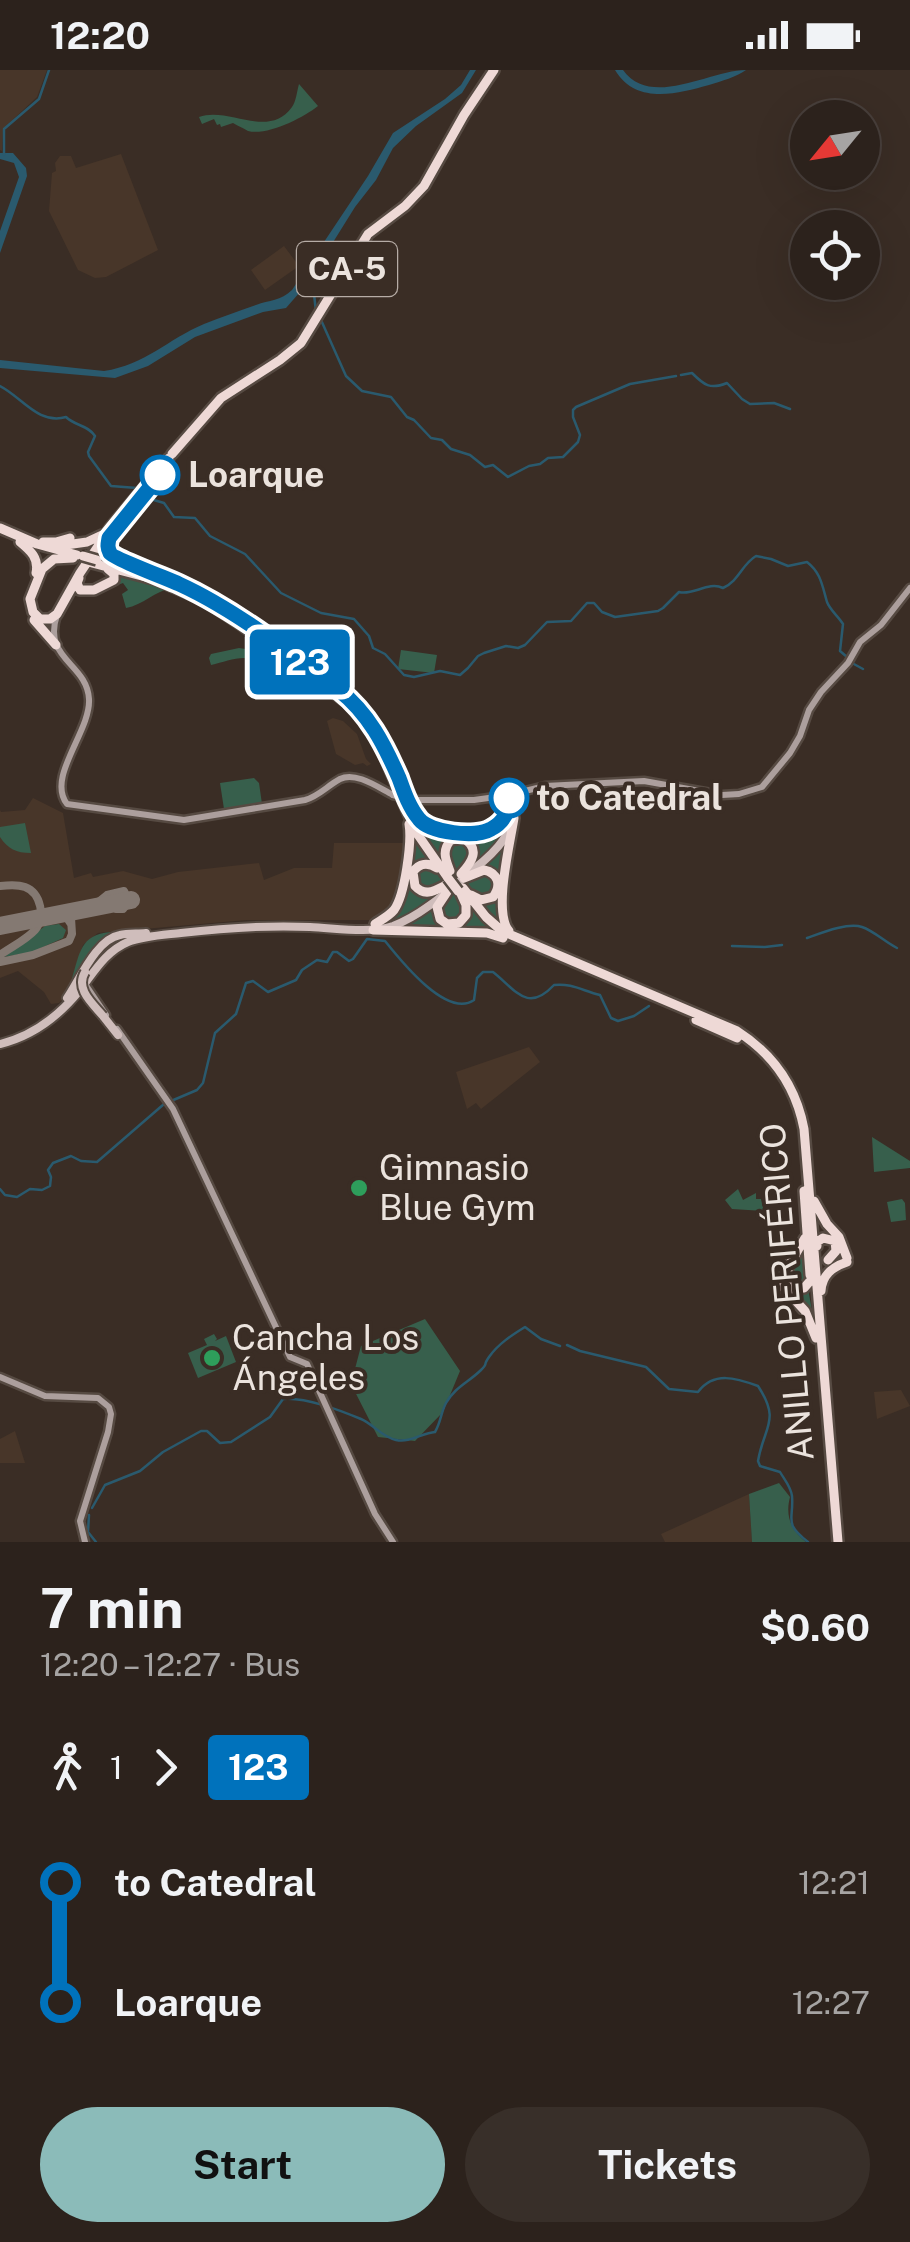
<!DOCTYPE html>
<html lang="en">
<head>
<meta charset="utf-8">
<style>
	body { margin:0; font-family:"Public Sans",sans-serif; background:#382f29; color:#f1f3f6; height:100vh; display:flex; flex-direction:column; font-size:38px; white-space:nowrap }
	* { box-sizing:border-box; margin:0 }
	p { font-size:32px; color:#a6a4a3 }
	.icon { flex:none; width:55px; height:55px; fill:none; stroke:currentColor; stroke-width:2; stroke-linecap:round; stroke-linejoin:round }
	.map { position:relative; height:1472px; overflow:hidden }
	.details { display:flex; flex-direction:column; background:#2c221c; flex:1 }
	.details>* { flex:none }
	.badge { padding:0 20px; border-radius:8px; font-size:35px; line-height:65px }
	.needle { width:65px; rotate:240deg }
	.controls { position:absolute; left:790px; top:30px; display:grid; gap:20px }
	.controls a { display:grid; place-items:center; width:90px; height:90px; border-radius:50%; background:#2c221c; box-shadow:0 10px 40px #0002,0 0 0 2px #483f3b; font-size:50px }
	.map>.badge { position:absolute; translate:-50% -50%; box-shadow:0 0 0 5px #fff }
	.legs { display:flex; align-items:center; gap:15px; height:110px; padding:0 40px; font-size:32px }
	.legs p { margin-inline-start:auto }
	.head { display:flex; align-items:center; justify-content:space-between; height:170px; padding:0 40px }
	h1 { font-size:55px; font-weight:700; line-height:75px }
	.button { display:flex; gap:20px; margin-top:auto; padding:20px 40px }
	.button a { flex:1; height:115px; border-radius:60px; background:#8bbbb9; color:#111; font-size:40px; font-weight:700; line-height:115px; text-align:center }
	.button a+a { background:#382f29; color:#f1f3f6 }
	ul { padding:0 40px; list-style:none }
	li { display:flex; align-items:center; gap:35px; height:120px; font-size:38px }
	li i { display:grid; place-items:center; width:15px; height:100%; margin:0 12px; background:currentColor }
	li i::after { content:''; width:25px; height:25px; margin:-12px; border:8px solid; border-radius:50%; background:#2c221c }
	li p { margin-inline-start:auto }
	li:first-child i { background:linear-gradient(#0000 50%,currentColor 0) }
	li:last-child i { background:linear-gradient(currentColor 50%,#0000 0) }
	.status { display:flex; justify-content:space-between; align-items:center; height:70px; padding:0 50px; background:#2c221c; direction:ltr }
	.status svg { height:28px; fill:currentColor }
	.map>svg:first-child { display:block }
	.built { fill:#483629 }
	.green { fill:#375f4c }
	.water { fill:#2a5a6e }
	.lines { fill:none; stroke-linecap:round; stroke-linejoin:round }
	.stream { stroke:#2a5a6e; stroke-width:2.5 }
	.taxiway { stroke:#847972; stroke-width:8 }
	.runway { stroke:#847972; stroke-width:18 }
	.secondary-casing { stroke:#564a42; stroke-width:11 }
	.primary-casing { stroke:#564a42; stroke-width:12 }
	.highway-casing { stroke:#564a42; stroke-width:14 }
	.secondary { stroke:#ac9f9d; stroke-width:6 }
	.primary { stroke:#cfbdbb; stroke-width:8 }
	.highway { stroke:#eed9d6; stroke-width:9 }
	.secondary-bridge-casing { stroke:#564a42; stroke-width:11; stroke-linecap:butt }
	.primary-bridge-casing { stroke:#564a42; stroke-width:12; stroke-linecap:butt }
	.highway-bridge-casing { stroke:#564a42; stroke-width:14; stroke-linecap:butt }
	.secondary-bridge { stroke:#ac9f9d; stroke-width:6 }
	.primary-bridge { stroke:#cfbdbb; stroke-width:8 }
	.highway-bridge { stroke:#eed9d6; stroke-width:9 }
	.line-1-casing { stroke:#fff; stroke-width:22 }
	.line-1 { stroke:#0072bc; stroke-width:15 }
	.stop-1-dot { fill:#fff; stroke:#0072bc; stroke-width:5 }
	.leisure-dot { fill:#2e9e5b; stroke:#3a2d25; stroke-width:4 }
	.labels { text-anchor:middle; stroke-width:8; stroke-linejoin:round; paint-order:stroke }
	.shield { fill:#3a2d25; stroke:#b6aca6; stroke-width:2.5 }
	.shield-label { font-size:32px; font-weight:bold; fill:#ebe3dd }
	.stop-label { font-size:35px; font-weight:bold; fill:#ebe3dd; stroke:#3a2d25; text-anchor:start }
	.poi-label { font-size:35px; fill:#ebe3dd; stroke:#3a2d25; text-anchor:start }
	.street-label { font-size:35px; fill:#ebe3dd; stroke:#3a2d25 }
</style>
</head>
<body>
<div class="status"><b>12:20</b><svg viewBox="0 0 49 12"><path d="M0 12V9h3v3zM5 12V6h3v6zM10 12V3h3v9zM15 12V0h3v12zM26 1h20v11H26zM47 4h2v5h-2z"/></svg></div>
<div class="map">
<svg width="910" height="1472" viewBox="0 0 910 1472">
	<rect width="100%" height="100%" fill="#3a2d25"/>
	<path class="built" d="M0,0h47l-10,27 -34,32 -1,22 -2,-1z
		M121,84l37,96 -52,27 -11,1 -17,-8 -29,-59 3,-38 4,-2 -1,-8 5,-7h11l5,12z
		M284,176l15,20 -34,24 -14,-20z
		M333,648l10,3 14,13 9,25 5,5 -4,2 -4,-3 -8,2 -19,-11 -9,-33z
		M33,728l30,15 11,65 17,-5 2,4 30,-6 29,8 26,-7 81,-9 5,17 30,-12h38l2,-25h73l-6,43 -9,21 -17,13h-128l-149,13 -15,12 -16,50 -8,8 -8,1 -7,-12 -26,-21 -18,7v-168l1,2 24,-2z
		M529,977l11,15 -59,47 -5,-6 -9,6 -11,-37z
		M901,1320l9,16 -33,13 -3,-27z
		M15,1361l10,32h-25v-24z
		M749,1424l3,48h-87l-4,-8z"/>
	<path class="green" d="M299,14l19,22c-15,12 -51,30 -70,25 -1,-1 -14,-7 -15,-8l-12,4 -1,-3 -3,1 -3,-6 -12,5 -3,-7c30,-11 69,23 93,-10 4,-5 5,-16 7,-23z
		M115,501l57,17c-17,3 -29,17 -46,20l-4,-14 6,-4 -5,-7 -8,3z
		M239,578l13,2 15,8 -4,6c-17,-12 -34,-3 -52,1l-2,-7 2,-4z
		M401,580l36,5 -3,18 -36,-4z
		M254,708l5,5 3,21 -38,5 -4,-26z
		M514,732l-13,102 13,32 -139,-12 16,-11 10,-19 7,-78 23,12 59,2z
		M25,753l6,30c-15,0 -23,-4 -31,-16v-10z
		M59,854l7,6 -3,8 -31,14 -28,5 41,-31z
		M110,862l-1,8 -10,1 -22,38 -5,-1c8,-25 8,-43 38,-46z
		M872,1067l38,24v7l-36,4z
		M738,1119l5,11 13,-7v6h5l3,12 -32,-2 -7,-9z
		M902,1129l3,4 1,17 -15,2 -4,-20z
		M801,1177l5,14v23l5,1 -2,9 5,27h-4l-29,-43z
		M425,1249l35,52 -17,41 -28,29 -37,-4 -27,-53 10,-38z
		M214,1264l3,5 -2,2 11,-5 10,26 -38,16 -10,-25 19,-8 -3,-6z
		M779,1413l11,14c-5,19 1,33 16,45h-54l-3,-48z"/>
	<path class="water" d="M470,0h6l-14,23 -46,33 -23,22 -17,32 -21,27 -48,77 -21,24 -23,4 -68,25 -47,29 -33,12 -115,-10v-8l104,11c41,-6 64,-32 100,-47 17,-7 35,-13 52,-19 13,-5 25,-4 36,-15l76,-114 25,-43 52,-34 16,-14z
		M615,0h8c28,39 87,0 123,0 -10,7 -24,11 -37,15 -32,9 -73,20 -94,-15z
		M0,83h13l13,15 1,8 -27,77v-22l19,-54 -5,-14 -14,-4z"/>
	<g class="lines">
		<path class="stream" d="M4,85v-26l35,-30 10,-29
			M308,212l6,12 2,18
			M321,250l25,56 16,15 29,6 16,20 7,3 17,18 11,2 9,9 19,6 15,12 8,-2 15,12 21,-11 11,-2 8,-6 15,-1 15,-15 2,-7 -7,-18v-7l3,-3 54,-23 46,-8
			M681,305l11,-2c12,12 18,17 35,10l15,16 8,5 24,-1 16,6
			M0,316c22,11 38,39 66,31 9,9 22,8 29,19l-7,16 1,4 22,30 26,2
			M147,428l17,5 10,14 21,1 15,18 35,18 36,39 40,20 33,6 15,17 4,12 12,6 19,21 10,2 26,-6 20,4 8,-7 10,-12 6,-3 22,-7 12,2 7,-3 22,-23 24,-1 16,-18h7l8,9 13,5 43,-6 5,-3 16,-16c14,4 29,-11 44,-4 16,-7 19,-24 33,-32l15,3 17,7 19,-4c14,11 15,23 20,40 3,8 11,14 16,22l-3,27 7,6
			M852,593l11,6
			M807,868c14,-5 41,-16 55,-11 12,4 23,15 35,21
			M732,876l33,1 17,-2
			M0,1119l5,6 12,2 13,-8 12,1 8,-4 1,-9 -3,-7 5,-7 18,-7 10,5 16,1 67,-58 33,-14 6,-7 12,-50 21,-19 10,-31 7,-2 15,11 28,-12 6,-10 15,-10 10,2 6,-10h4l12,9 4,-2 14,-20 18,2c16,20 62,78 89,59l3,-22 6,-6h10c22,17 34,42 61,13 18,-2 29,6 46,10l11,23 7,3 16,-5 15,-10
			M567,1275l13,6 66,16 23,22 29,3c16,-21 38,-14 60,-6 23,35 6,40 0,75l2,5 20,6c4,7 11,15 12,24 2,25 -9,26 16,46
			M92,1438l13,-23 35,-14 23,-19 38,-21h6l13,12 11,-1 39,-25 13,-18c23,-2 56,11 78,20 12,5 21,18 35,21 14,3 26,-7 39,-8 6,-10 6,-20 11,-29 9,-16 23,-21 35,-33 8,-8 1,-3 8,-13 9,-13 23,-22 36,-30l16,12 19,7
			M89,1445l-1,17 8,10"/>
		<path class="taxiway" d="M0,816c8,-1 17,-2 25,1 16,6 21,31 10,43 -9,10 -24,17 -35,25
			M91,838l16,-13 17,-4 5,10 -6,8h-7l-6,-5
			M58,845l9,3 4,6
			M0,892l33,-7 36,-14 3,-7 -1,-16 8,-8"/>
		<path class="runway" d="M0,856l131,-26"/>
		<defs>
			<path id="secondary" d="M57,545c-15,44 30,48 32,84 2,32 -43,78 -22,105l117,16 121,-20c14,-4 22,-14 35,-21 16,-8 39,9 53,16
				M513,724l32,-8 99,-5 78,14 17,-1 23,-7 28,-34 10,-17 9,-26 12,-18 27,-29 12,-21 21,-17 29,-37
				M410,730h64l36,-5
				M85,914l21,31
				M117,959l56,80 117,248 17,7 68,150 18,28
				M0,1307l45,19 53,2 11,9 2,7 -3,18 -28,89 5,21"/>
			<path id="primary" d="M67,928c12,-17 29,-59 53,-63 8,-2 18,-1 26,-2
				M103,946l15,19
				M0,974c33,-8 59,-28 80,-54 14,-18 26,-39 48,-48 16,-6 36,-7 53,-9 43,-5 85,-8 129,-6 26,1 58,7 83,-1 30,-11 57,-37 81,-57 23,-18 41,-37 42,-68"/>
			<path id="highway" d="M172,384l49,-56 59,-38 21,-17 67,-109 37,-28 19,-20 40,-71 30,-45
				M0,458l37,16 40,11
				M111,465l-3,12 7,12 45,17
				M20,472c11,9 19,16 16,31
				M43,472h13l14,-4
				M59,476l28,-4 15,-7
				M73,488l-19,1 -12,10 -12,30 3,13 7,7h10l7,-5 23,-41 31,-46 58,-69
				M92,493l65,17 47,20 39,26 105,77 22,25 9,15 37,89 32,46
				M79,508l-2,5 3,7h14l20,-10v-6l-6,-5
				M34,550l22,25
				M411,738c5,8 9,15 17,19 7,3 16,4 24,5 28,3 52,2 58,-31
				M437,798c-9,-6 -18,-5 -24,4l2,14c10,11 19,5 31,-1
				M450,801c-4,-11 -9,-20 1,-31l12,-2c18,11 9,24 -2,36
				M464,808l20,-8c14,3 18,15 9,27l-12,3 -10,-5
				M463,818l23,29 16,14 235,100c36,23 59,56 67,98l34,413
				M449,819l-12,18 3,12 7,5 12,-1 7,-8v-10l-5,-11
				M375,854c6,-4 14,-8 19,-14 11,-15 18,-68 15,-86
				M373,860l114,3 16,5
				M509,861c-16,-19 1,-87 5,-113
				M696,950l41,18
				M804,1121l6,84
				M814,1131l13,23 12,13 8,21
				M817,1176v-4l6,-4 12,3 1,10 -8,9
				M787,1199l18,-31
				M788,1201v12l6,6 10,-1 7,-8
				M781,1208l2,9 22,24 11,27
				M821,1221c1,-16 11,-24 26,-29"/>
		</defs>
		<use href="#secondary" class="secondary-casing"/>
		<use href="#primary" class="primary-casing"/>
		<use href="#highway" class="highway-casing"/>
		<use href="#secondary" class="secondary"/>
		<use href="#primary" class="primary"/>
		<use href="#highway" class="highway"/>
		<defs>
			<path id="secondary-bridge" d="M393,725l17,5"/>
			<path id="primary-bridge" d="M85,902c-10,17 7,31 18,44"/>
			<path id="highway-bridge" d="M83,486l14,4
				M448,808l10,13"/>
		</defs>
		<use href="#secondary-bridge" class="secondary-bridge-casing"/>
		<use href="#primary-bridge" class="primary-bridge-casing"/>
		<use href="#highway-bridge" class="highway-bridge-casing"/>
		<use href="#secondary-bridge" class="secondary-bridge"/>
		<use href="#primary-bridge" class="primary-bridge"/>
		<use href="#highway-bridge" class="highway-bridge"/>
	</g>
	<g class="lines">
		<defs>
			<path id="line-1" d="M160,405l-51,63c-1,6 -2,9 1,15 3,5 58,26 69,31 55,25 112,69 160,106 30,24 45,54 60,88 5,14 10,29 20,41 11,14 57,19 72,10 13,-7 18,-17 18,-31"/>
		</defs>
		<use href="#line-1" class="line-1-casing"/>
		<use href="#line-1" class="line-1"/>
	</g>
	<g class="stop-1-dot">
		<circle cx="160" cy="405" r="18"/>
		<circle cx="509" cy="728" r="18"/>
	</g>
	<g class="leisure-dot">
		<circle cx="359" cy="1118" r="10"/>
		<circle cx="212" cy="1288" r="10"/>
	</g>
	<g class="labels">
		<rect class="shield" x="297" y="172" width="100" height="54" rx="8"/>
		<g class="shield-label">
			<text x="347" y="210">CA-5</text>
		</g>
		<g class="stop-label">
			<text x="188" y="417">Loarque</text>
			<text x="536" y="740">to Catedral</text>
		</g>
		<g class="poi-label">
			<text x="379" y="1110">Gimnasio<tspan x="379" dy="40">Blue Gym</tspan></text>
			<text x="232" y="1280">Cancha Los<tspan x="232" dy="40">Ángeles</tspan></text>
		</g>
		<g class="street-label">
			<text transform="translate(787 1222) rotate(-95)" y="12">ANILLO PERIFÉRICO</text>
		</g>
	</g>
</svg>
<div class="controls">
<a><svg class="needle" viewBox="-14 -14 28 28"><path d="M0-13l5 13h-10z" fill="#e53935"/><path d="M0 13l5-13h-10z" fill="#a6a4a3"/></svg></a>
<a><svg class="icon" aria-label="locate" viewBox="0 0 24 24"><circle cx="12" cy="12" r="6"/><path d="M12 2v4M12 18v4M2 12h4M18 12h4"/></svg></a>
</div>
<b class="badge" style="left:300px;top:592px;background:#0072bc;color:#fff">123</b>
</div>
<section class="details">
<div class="head"><div><h1>7 min</h1><p>12:20 – 12:27 · Bus</p></div><b>$0.60</b></div>
<div class="legs"><svg class="icon" aria-label="walk" viewBox="0 0 24 24"><circle cx="13" cy="4" r="2"/><path d="M13 8l-2 6 4 7M11 14l-3 7M7 12l3-4h3l4 4"/></svg>1<svg class="icon" aria-label="forward" viewBox="0 0 24 24"><path d="M9 5l7 7-7 7"/></svg><b class="badge" style="background:#0072bc;color:#fff">123</b></div>
<ul>
<li><i style="color:#0072bc"></i><b>to Catedral</b><p>12:21</p></li>
<li><i style="color:#0072bc"></i><b>Loarque</b><p>12:27</p></li>
</ul>
<div class="button"><a>Start</a><a>Tickets</a></div>
</section>
</body>
</html>
